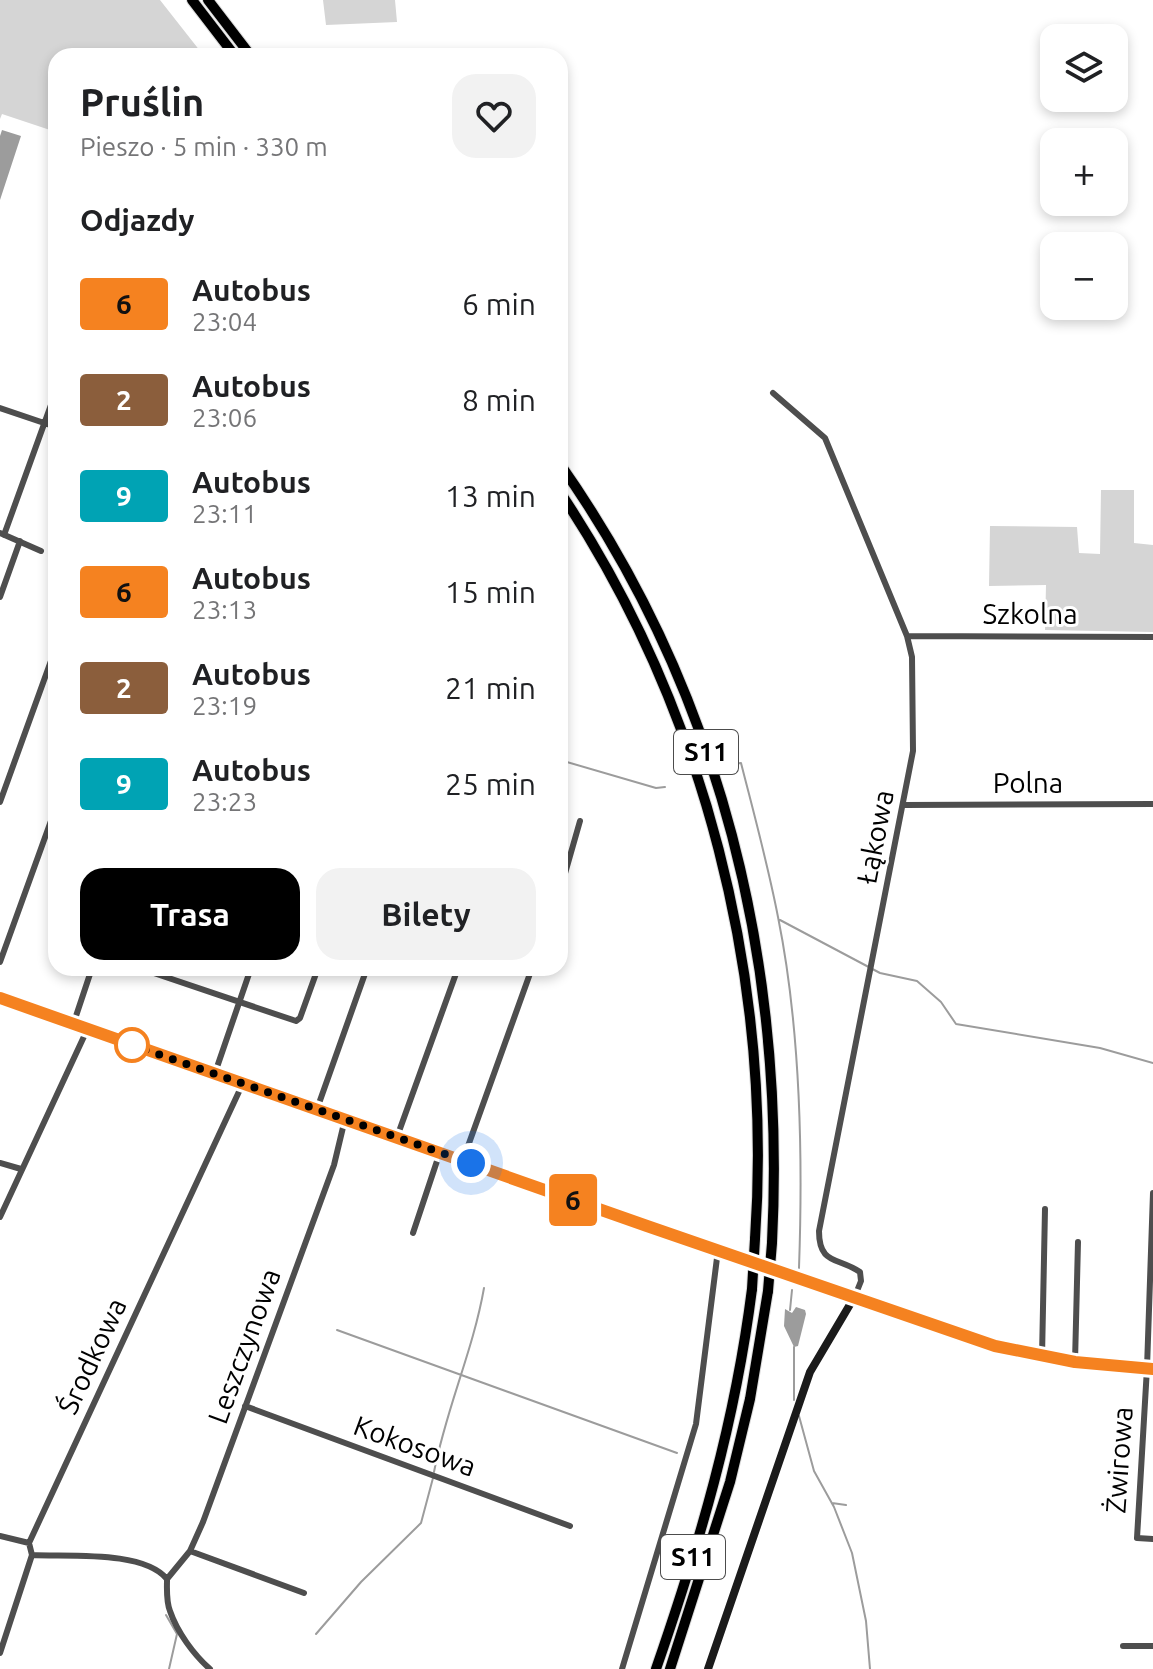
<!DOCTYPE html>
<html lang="pl">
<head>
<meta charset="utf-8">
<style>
	body { margin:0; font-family:Ubuntu,sans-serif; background:#f2f2f2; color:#202124; height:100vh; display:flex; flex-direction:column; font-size:30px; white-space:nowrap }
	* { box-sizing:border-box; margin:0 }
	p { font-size:26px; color:#757577 }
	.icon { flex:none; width:44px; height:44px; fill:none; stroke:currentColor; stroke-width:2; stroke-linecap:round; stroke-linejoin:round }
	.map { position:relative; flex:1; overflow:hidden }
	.side { position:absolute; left:48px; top:48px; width:520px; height:928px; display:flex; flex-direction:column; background:#fff; border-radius:24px; box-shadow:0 4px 12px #0003 }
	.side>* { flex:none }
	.badge { padding:0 16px; border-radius:6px; font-size:28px; line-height:52px }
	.controls { position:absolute; left:1040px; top:24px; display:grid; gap:16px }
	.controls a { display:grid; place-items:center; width:88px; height:88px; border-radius:16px; background:#fff; box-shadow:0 4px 12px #0003; font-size:40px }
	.you { position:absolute; width:40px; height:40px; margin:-20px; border:6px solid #fff; border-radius:50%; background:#1a73e8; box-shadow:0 0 0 12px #1a73e833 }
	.map>.badge { position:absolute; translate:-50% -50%; box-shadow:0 0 0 4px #fff }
	h2 { padding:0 32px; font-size:30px; line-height:72px }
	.round { display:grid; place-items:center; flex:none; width:84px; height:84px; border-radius:24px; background:#f2f2f2 }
	.overview { display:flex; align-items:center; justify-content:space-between; height:136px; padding:0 32px }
	h1 { font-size:38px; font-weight:600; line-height:60px }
	.action { display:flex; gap:16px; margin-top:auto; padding:16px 32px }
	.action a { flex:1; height:92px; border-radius:24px; background:#000; color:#fff; font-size:32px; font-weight:600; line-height:92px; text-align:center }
	.action a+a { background:#f2f2f2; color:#202124 }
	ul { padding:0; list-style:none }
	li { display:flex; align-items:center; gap:24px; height:96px; padding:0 32px }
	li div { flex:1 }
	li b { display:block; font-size:30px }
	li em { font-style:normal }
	li .badge { min-width:88px; font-weight:700; text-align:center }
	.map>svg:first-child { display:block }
	.green { fill:#d5d5d5 }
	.water { fill:#9c9c9c }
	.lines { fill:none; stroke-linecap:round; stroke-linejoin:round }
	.stream { stroke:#9c9c9c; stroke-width:2 }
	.highway-casing { stroke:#dbdbdb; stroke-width:12 }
	.street { stroke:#4e4e4e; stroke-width:6 }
	.secondary { stroke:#1b1b1b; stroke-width:8 }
	.highway { stroke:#000; stroke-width:10 }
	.highway-bridge-casing { stroke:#dbdbdb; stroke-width:12; stroke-linecap:butt }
	.highway-bridge { stroke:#000; stroke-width:10 }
	.line-casing { stroke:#fff; stroke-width:18 }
	.line { stroke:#f58220; stroke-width:12 }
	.walk { stroke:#000; stroke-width:8; stroke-dasharray:0 14.4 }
	.stop-dot { fill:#fff; stroke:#f58220; stroke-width:4 }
	.labels { text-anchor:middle; stroke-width:6; stroke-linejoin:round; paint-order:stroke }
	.shield { fill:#fff; stroke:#4c4c4c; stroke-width:2 }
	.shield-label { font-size:26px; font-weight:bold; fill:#000 }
	.street-label { font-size:28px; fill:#000; stroke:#fff }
</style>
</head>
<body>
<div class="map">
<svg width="1153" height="1669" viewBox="0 0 1153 1669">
	<rect width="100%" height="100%" fill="#fff"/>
	<path class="green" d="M0,0h160l44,56h-148v76l-54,-18 -2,5z
		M323,0h72l2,22 -71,3z
		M1101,490h33v53l19,2v87l-108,-2 1,-45 -57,1 1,-60 87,1 2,26 21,1z"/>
	<path class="water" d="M2,130l19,6 -21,64v-64z
		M796,1307l9,3 1,4 -8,32 -4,1 -10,-21 1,-17 7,4z"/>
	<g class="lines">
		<path class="stream" d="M51,126l5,2
			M560,760l96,28 9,-1
			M722,769l9,-5 10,-1c13,51 27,102 37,154 22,109 25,239 21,351
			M780,920l100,53 37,8 24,21 15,22 144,24 53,15
			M790,1310l2,-20
			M337,1330l340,123
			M794,1347v53
			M799,1416l15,55 20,36 18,46 14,68 4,48
			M434,1472c12,-63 39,-121 50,-184
			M832,1503l14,2
			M166,1615l11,19 -8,35
			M316,1634l45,-52 60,-59 12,-45"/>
		<defs>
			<path id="highway" d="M192,0l43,56
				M208,0l43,56
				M560,464c162,230 226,501 212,779
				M560,492c145,217 213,487 195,747
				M656,1669c44,-127 79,-246 96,-380
				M670,1669l60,-187 20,-83 18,-108"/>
		</defs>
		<use href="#highway" class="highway-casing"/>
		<path class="street" d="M773,393l52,45 82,198 5,21 1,94 -94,480c0,34 19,26 41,41l1,9 -6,15
			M0,408l56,19
			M0,533l41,18
			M4,535l52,-144
			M0,597l20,-56
			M907,636l246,1
			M0,802l56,-155
			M904,805l249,-1
			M560,891l20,-70
			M0,962l56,-155
			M139,968l157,53 4,-3 18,-50
			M73,1025l19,-57
			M215,1073l36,-105
			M317,1109l50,-141
			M397,1137l61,-169
			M463,1160l69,-192
			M0,1163l21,6
			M1153,1193l-6,175 -10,170 16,1
			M0,1217l87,-187
			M413,1233l27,-81
			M1042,1357l3,-148
			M1075,1362l3,-120
			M245,1406l325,120
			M0,1536l29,7
			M190,1551l114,42
			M32,1555c36,2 111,-5 135,24 0,11 -1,22 3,32 7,21 24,44 40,58
			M167,1579l23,-28 13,-29 131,-357 11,-46
			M1123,1646h30
			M0,1653l32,-98 -3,-12 214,-460
			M622,1669l74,-245 22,-174"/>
		<path class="secondary" d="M0,998l995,348 80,16 78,7
			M708,1669l102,-297 45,-76"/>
		<use href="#highway" class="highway"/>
		<defs>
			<path id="highway-bridge" d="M752,1289l3,-50
				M768,1291l4,-48"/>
		</defs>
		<use href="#highway-bridge" class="highway-bridge-casing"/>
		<use href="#highway-bridge" class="highway-bridge"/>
	</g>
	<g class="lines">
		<defs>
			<path id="line" d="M0,998l647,228 348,120 80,16 78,7"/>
		</defs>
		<use href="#line" class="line-casing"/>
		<use href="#line" class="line"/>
		<path class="walk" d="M132,1045l339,118"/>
	</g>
	<circle class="stop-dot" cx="132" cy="1045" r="16"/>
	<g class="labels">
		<g class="shield">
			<rect x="674" y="730" width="64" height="44" rx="6"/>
			<rect x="661" y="1535" width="64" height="44" rx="6"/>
		</g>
		<g class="shield-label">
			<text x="706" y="761">S11</text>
			<text x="693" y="1566">S11</text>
		</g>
		<g class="street-label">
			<text x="1030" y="624">Szkolna</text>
			<text x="1028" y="793">Polna</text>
			<text transform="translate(875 837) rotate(-79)" y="10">Łąkowa</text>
			<text transform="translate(244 1346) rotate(-70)" y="10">Leszczynowa</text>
			<text transform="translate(92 1356) rotate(-65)" y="10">Środkowa</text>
			<text transform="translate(415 1446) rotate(20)" y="10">Kokosowa</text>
			<text transform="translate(1119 1460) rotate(-86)" y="10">Żwirowa</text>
		</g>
	</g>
</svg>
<div class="controls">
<a><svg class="icon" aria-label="layers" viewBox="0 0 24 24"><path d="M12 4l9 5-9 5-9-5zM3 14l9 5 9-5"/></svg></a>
<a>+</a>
<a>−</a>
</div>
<div class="you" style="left:471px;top:1163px"></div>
<b class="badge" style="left:573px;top:1200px;background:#f58220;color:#111">6</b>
<section class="side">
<div class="overview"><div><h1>Pruślin</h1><p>Pieszo · 5 min · 330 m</p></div><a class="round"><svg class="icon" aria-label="heart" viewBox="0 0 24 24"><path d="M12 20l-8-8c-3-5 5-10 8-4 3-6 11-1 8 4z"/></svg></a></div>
<h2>Odjazdy</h2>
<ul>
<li><span class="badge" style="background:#f58220;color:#111">6</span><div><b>Autobus</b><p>23:04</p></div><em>6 min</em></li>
<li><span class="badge" style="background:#8b5e3c;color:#fff">2</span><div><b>Autobus</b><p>23:06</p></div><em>8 min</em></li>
<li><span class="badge" style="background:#00a3b4;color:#fff">9</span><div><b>Autobus</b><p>23:11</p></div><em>13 min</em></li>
<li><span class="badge" style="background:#f58220;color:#111">6</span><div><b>Autobus</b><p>23:13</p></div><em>15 min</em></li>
<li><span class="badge" style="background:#8b5e3c;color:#fff">2</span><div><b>Autobus</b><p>23:19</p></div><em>21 min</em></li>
<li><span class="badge" style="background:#00a3b4;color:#fff">9</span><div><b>Autobus</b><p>23:23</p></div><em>25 min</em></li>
</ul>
<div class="action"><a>Trasa</a><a>Bilety</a></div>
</section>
</div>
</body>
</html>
